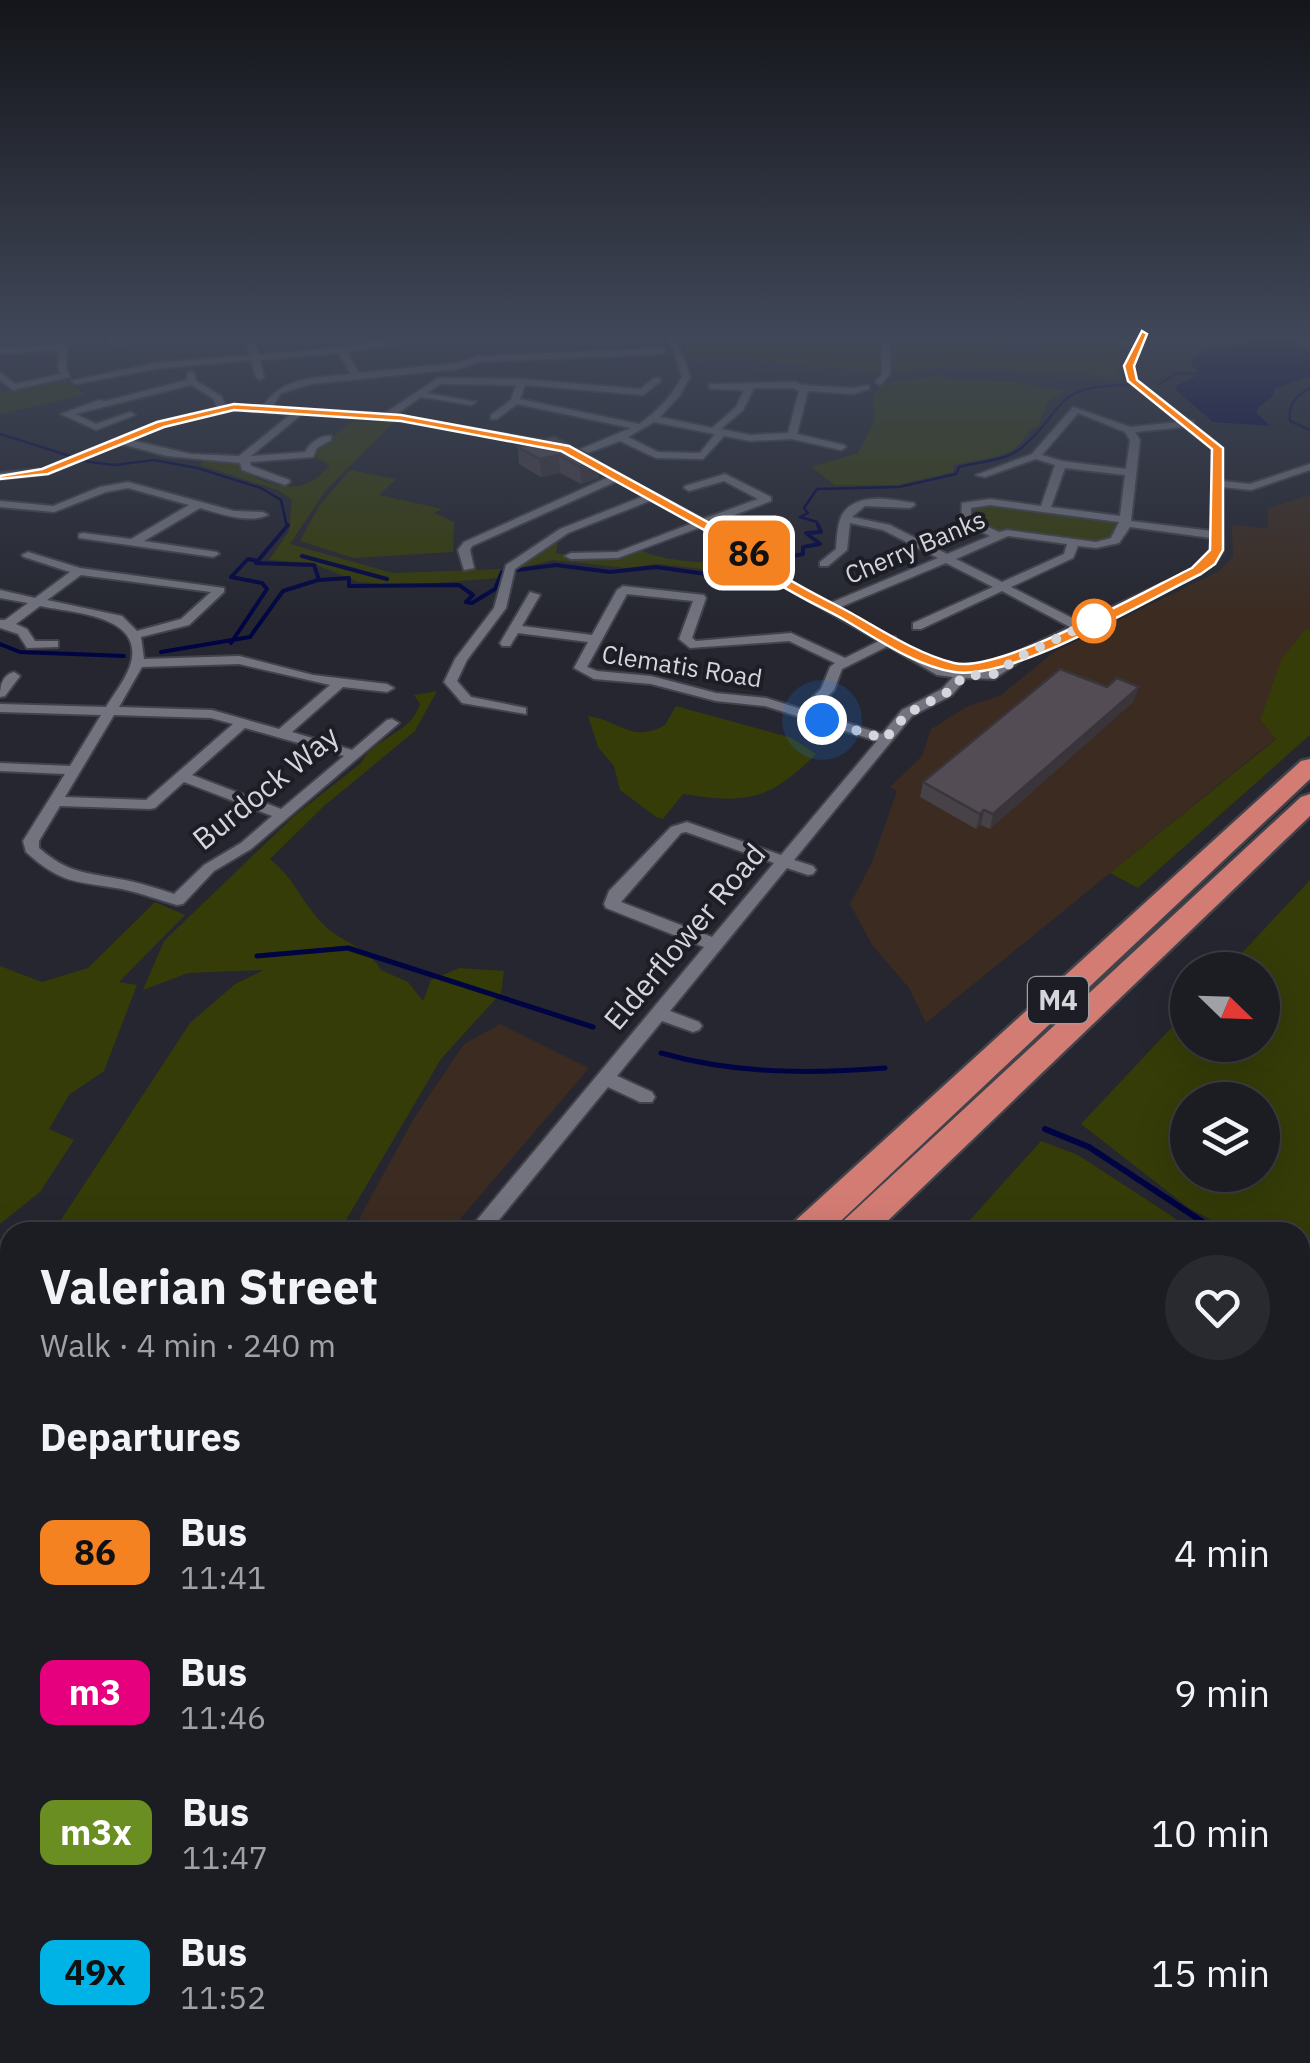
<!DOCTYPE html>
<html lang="en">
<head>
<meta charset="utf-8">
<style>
	body { margin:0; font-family:"IBM Plex Sans",sans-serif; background:#292930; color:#f1f3f6; height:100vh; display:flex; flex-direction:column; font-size:38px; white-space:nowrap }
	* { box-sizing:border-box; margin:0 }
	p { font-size:32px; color:#a0a1a6 }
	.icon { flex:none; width:55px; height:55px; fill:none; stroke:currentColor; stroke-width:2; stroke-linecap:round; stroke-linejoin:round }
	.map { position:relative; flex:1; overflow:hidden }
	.sheet { position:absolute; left:0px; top:1222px; width:1310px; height:842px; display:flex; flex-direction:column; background:#1c1c23; border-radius:30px 30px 0 0; box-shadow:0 10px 40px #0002,0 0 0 2px #3a3a41 }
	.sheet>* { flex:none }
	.badge { padding:0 20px; border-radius:15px; font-size:35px; line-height:65px }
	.needle { width:65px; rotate:113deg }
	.fabs { position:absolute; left:1170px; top:952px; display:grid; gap:20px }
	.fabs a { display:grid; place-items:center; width:110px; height:110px; border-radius:50%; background:#1c1c23; box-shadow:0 10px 40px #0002,0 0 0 2px #3a3a41; font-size:50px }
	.you { position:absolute; width:50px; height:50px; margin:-25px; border:8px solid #fff; border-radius:50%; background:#1a73e8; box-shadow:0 0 0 15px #1a73e833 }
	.map>.badge { position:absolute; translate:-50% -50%; box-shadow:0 0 0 5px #fff }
	h2 { padding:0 40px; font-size:38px; line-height:90px }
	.round { display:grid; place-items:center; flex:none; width:105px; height:105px; border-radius:52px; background:#292930 }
	.overview { display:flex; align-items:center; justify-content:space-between; height:170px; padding:0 40px }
	h1 { font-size:48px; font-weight:800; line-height:75px }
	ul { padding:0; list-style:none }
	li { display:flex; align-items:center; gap:30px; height:140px; padding:0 40px }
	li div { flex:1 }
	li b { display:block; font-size:38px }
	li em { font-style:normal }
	li .badge { min-width:110px; font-weight:700; text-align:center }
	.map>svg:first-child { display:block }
	.commercial { fill:#3b2b20 }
	.industrial { fill:#312b3b }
	.green { fill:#353c08; fill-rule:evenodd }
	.water { fill:#000442 }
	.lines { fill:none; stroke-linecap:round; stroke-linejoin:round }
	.stream-far3 { stroke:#000442; stroke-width:2.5 }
	.stream-far2 { stroke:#000442; stroke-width:4 }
	.stream-far1 { stroke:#000442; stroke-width:5 }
	.stream { stroke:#000442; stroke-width:6 }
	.pedestrian-casing { stroke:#42434a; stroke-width:6 }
	.minor-casing { stroke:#42434a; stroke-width:4 }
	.trunk-casing { stroke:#42434a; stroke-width:4 }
	.motorway-casing { stroke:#42434a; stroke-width:5 }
	.pedestrian { fill:#72737e; fill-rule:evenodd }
	.minor { fill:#72737e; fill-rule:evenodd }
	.trunk { fill:#c07a76; fill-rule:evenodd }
	.motorway { fill:#d37c74; fill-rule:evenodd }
	.wall { fill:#474148 }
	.shaded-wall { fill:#3a353b }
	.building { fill:#534c54; stroke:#3a353b; stroke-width:2.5 }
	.line { fill:#f58220; stroke:#fff; stroke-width:2.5 }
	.walk { stroke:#d5d6dc; stroke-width:10; stroke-dasharray:0 18 }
	.stop-dot { fill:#fff; stroke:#f58220; stroke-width:5 }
	.labels { text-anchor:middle; stroke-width:8; stroke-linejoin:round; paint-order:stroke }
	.far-street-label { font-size:25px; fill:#d5d6dc; stroke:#1c1d25 }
	.shield { fill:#1c1d25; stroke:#9e9ea5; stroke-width:2.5 }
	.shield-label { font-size:28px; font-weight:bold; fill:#d5d6dc }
	.street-label { font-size:30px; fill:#d5d6dc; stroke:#1c1d25 }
</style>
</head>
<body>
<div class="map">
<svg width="1310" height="2063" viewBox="0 0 1310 2063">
	<rect width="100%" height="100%" fill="#25262f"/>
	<path class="commercial" d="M1310,495v135l-5,1 -45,89 16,18 -350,285 -17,-35 -37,-43 -22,-41 21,-40 26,-73 -7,-4 32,-31 9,-27 35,-22 35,-12 53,-43 165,-81 14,-14 -1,-32 36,4v-21z
		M500,1024l89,44 -140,164h-88l-1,-15 54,-99 50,-74z"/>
	<path class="industrial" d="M439,334h694l-14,37 5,11h-6l-154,-11 -104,6 -165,-11 -7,-19 -229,10z"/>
	<path class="green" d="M725,334h153l3,38 -146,-13 -46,1 -5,-23z
		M894,334l149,4 -2,4 -35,-3 -4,9 29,4 2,-7 39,1 3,-5 48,7 -8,21 4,7 -6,1 -156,-12 -64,7z
		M943,375l5,4 67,3 50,9 -17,10 -10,25c-14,5 -15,20 -29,26 -17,7 -37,9 -55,13l-1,7 -55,13h-63l-24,-18 47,-14 16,-31 -1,-25 11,-14z
		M64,379l21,16 -85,19v-21z
		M352,422h42l-68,68 -36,54 103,29 108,-4 -4,9 -97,8 -42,-4 -46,-19 -43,-3 20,-29 3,-31 -14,-10 -78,-25 8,-7 28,4c16,18 50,33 76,19 10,-5 8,-8 18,-15l-16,-10v-5z
		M350,470l46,9 -17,16 63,14 -8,4 20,9 -1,30 -99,6 -54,-17 19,-35z
		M995,504l125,18 -4,15 -14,5 -84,-11 -23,2 -25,-14 4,-13z
		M558,541l-2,12c28,6 58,8 85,-3 22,12 74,14 99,12l6,7 -28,2 -59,-7 -33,4 -73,-8 -41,10z
		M1305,630h5v105l-172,153 -28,-15 166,-134 -16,-19 22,-62z
		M437,691l-22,40 -91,75 -54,53c27,22 32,45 55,67 18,17 44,22 56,44l27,12 15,19 8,-21 28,-12 45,3 -3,22 -60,66 -102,173h-286l137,-209 45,-39 29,-14 -76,3 -45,17 21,-49 130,-125 67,-53c13,-26 50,-29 59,-59l-6,-9z
		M676,706l116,32 24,16c-47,47 -70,50 -133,40l-20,25 -7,-2 -36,-27 -6,-24 -16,-19 -10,-31c31,4 44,28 77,9z
		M1310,880v392l-10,-3v-37h-66l-45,-24 -108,-84 106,-113 1,34h74v-75h-36zM1262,1100v75h-74v-75z
		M155,902l30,13 -66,67 18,3 -33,86 -35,24 -20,34 25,11 -34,52 -40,32v-258l42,16 46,-14z
		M1041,1141l37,14 118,77h-237z
		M1300,1297l10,5v224l-10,-2z
		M1300,1780h10v283h-753l-3,-8h746z
		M213,2055h300l4,8h-311z"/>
	<path class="water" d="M1268,334l20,5 22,13v24l-36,13 -1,7 -15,12 -1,5 13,13 -57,-4 -36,-31 -2,-5 24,-11 -9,-14c23,-21 54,-8 78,-27z"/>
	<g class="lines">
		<path class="stream-far3" d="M1305,334l5,3
			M1159,384l19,-11 22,1
			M1310,388c-14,7 -22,16 -20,33l20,9
			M0,434l89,28 26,3 39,-5 43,8 64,20 20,12 6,27
			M819,527l-2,-5 -17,-5 8,-4 -4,-5 13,-19 82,-2 57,-13 3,-7c19,-5 45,-6 61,-18 48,-39 29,-64 108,-64"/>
		<path class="stream-far2" d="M288,525l-32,38 58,2 5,15 30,-2v8l110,-1 14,10 -7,7 6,1 23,-14 7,-17 54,-7 54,7 46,-5 93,13 41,-17 -6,-5 19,-4v-7l17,-3 -14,-11 15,-1 -3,-7
			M302,556l85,23
			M231,643l36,-54 -5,-6 -31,-6 17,-18 10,2
			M0,644l20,8 104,4
			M161,652l89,-15 33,-46 35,-11"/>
		<path class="stream-far1" d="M257,956l91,-8 245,79
			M661,1053c74,21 148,21 224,15"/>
		<path class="stream" d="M1045,1129l44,18 129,85
			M1300,1276l10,4"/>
		<defs>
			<path id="pedestrian" d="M666,334h6l9,22 -5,-1z"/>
			<path id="minor" d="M160,334h32l-35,6 -4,-3z
				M245,334h8l6,21 83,-8 68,-13 1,7 -64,11 12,21 98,-10 22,-7 183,-8 4,3 -4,3 -182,8 -22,7 -147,15 -30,9 -9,14 112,7 54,-36 83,1 120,10 13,-11h6v4l-17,13 -118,-10 -5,14 119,25c19,-13 32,-27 43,-47l-7,-22 4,-3 4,3 7,22 -10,18 -20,22 52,11 24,-21 8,-17 -32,-1 -3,-1v-4l86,-2 7,3 50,3 17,-3v4l-16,5 -45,-3 -11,43 47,11 2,2 -5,3 -49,-11 -42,2 -26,-5 -21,23 -47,-1 -36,-17 -38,14 121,64 55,-20 -34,-18 -35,10 -5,-3 1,-2 40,-12 46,23v4l-60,23 33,18 19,24 67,37 108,-45 -55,-28 -33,-7 -3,27 -19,16h-8v-4l16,-13c1,-10 1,-23 5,-32 12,-26 50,-18 73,-14l1,2 -5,3 -45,-2 -13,11 38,8 57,29 43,-18 -29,-14 1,-19 28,-4 51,7 14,-41 -19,-6 -51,18 -9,-2 56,-21 41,-47 57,20 48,-5 -50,-41 -3,-15 8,-20 -85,-12 87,7 3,-7h8l-13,32 4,14 51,40 6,1v4l26,21 2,35 28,3 60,-20v6l-59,20 -29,-3 1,64 -8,13 -189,93 -32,22 -28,-1 -14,17 -40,21 -118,144 19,6 3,4 -3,4 -5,1 -21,-7 -117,143 29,11 3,4 -3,4 -6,2 -31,-11 -45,55 35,16 3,5 -3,5h-12l-32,-15 -119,145h-22l237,-285 -98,-39 -2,-4 5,-13 62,-64 16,-5 94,33 96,-114 -112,-35 -49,-5 -65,-17 -57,-5 -20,-11 14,-26 -70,-9 -8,13h-8l-2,-3 30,-51 10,3 -18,31 70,9 25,-45 6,-4 81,9 2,3 -14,40 4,3 95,-8 54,25 34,-17 -124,-71 -19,-24 -35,-19 -83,31 -47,1 -6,-3 6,-3 46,-1 76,-29 -41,-23 -84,33 -53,36 -9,39 -39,52 -10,21 14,16 55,11v6l-64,-11 -18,-21 11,-23 39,-51 12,-43 54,-36 84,-33 -27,-15 -145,65 -2,4 4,18 -10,2 -6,-20 6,-8 145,-65 -40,-23 62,-26 -114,-24 -20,15h-6v-4l20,-15 5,-15 -76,-1 -13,9 49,9 -5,3 -50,-8 -26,18 161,28 3,1v4l-158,-27 -99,-7 -51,42 54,-4c5,-9 15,-17 26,-16v4l-14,8 -4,9 -63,5 1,4 38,14 1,2 -5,3 -43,-15 -2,-7 -73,-7 -46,-12 -73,30 -48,5v-6l42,-4 116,-47 59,-14 -3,-9 -23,-14 -116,29 21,10 34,-12 5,3 -39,15 -35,-16 38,-14 7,1 81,-21 1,-8h6l2,9 25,15 5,10h37c20,-30 54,-28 88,-32l-12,-21 -79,7 4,17 -4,3 -4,-3 -5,-17 -96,9 -79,15 -5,-3 84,-18 95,-8zM754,388h39l6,3 -11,42 -38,2 -29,-6 22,-19zM234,410l57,4 -52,42 -48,-2 -61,-14 34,-14zM1078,413l47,19 5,8 -4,29 -64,-8 -20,-6zM654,422l60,12h1l-15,19 -42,-1 -30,-15zM1184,427l28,22v82l-81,-10 9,-81 -5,-8zM1065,468l60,7 -5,41 -69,-9zM990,505l129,17 -8,16 -15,4 -89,-12 -8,2 -28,-13v-11zM1130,527l81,11c0,17 -4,22 -18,31l-113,53 -69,-35 62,-29 5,-12 18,2 23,-5zM1008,536l59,8 -3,10 -62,28 -46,-23zM946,563l47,24 -80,36v6h8l81,-38 68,36 -61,29 -22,16 -15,-1 -6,-5c-22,10 -50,-14 -69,-25l-2,-4h-6l-51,-29zM627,594l66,7 -14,38 11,9 99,-7 46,22 -5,4 -9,22 -20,20 -35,-11 -50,-5 -65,-17 -54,-5 -10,-4zM888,646l49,29 16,2 -11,12 -40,21 -20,24 -70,-22 22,-22 8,-21zM686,832l88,31 -62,74 -91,-35 60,-69z
				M881,334h8l1,40 -10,11 -5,-3 7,-8z
				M147,335l3,5 -39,4 -4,-3z
				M63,344l4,3 -1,21 4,9 -57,13 -13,-10v-8l15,12 46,-10 -3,-6 1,-18 -59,4v-6z
				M128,482l106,29 29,1 5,3c-20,9 -47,-1 -68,-7l-56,33 73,11 2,2 -6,3 -134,-19v-4l4,-1 48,6 58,-34 -61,-17 -22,4 -52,20 -54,-5v-6l53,5 47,-19z
				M28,552l52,16 144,20v4l-35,33 -48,12 3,22 95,-3 74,19 74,9 7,4 -7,4 -44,-5 -51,45 60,18 35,-30 5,-1 7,4 -148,126 -37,22 -31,33 -6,1c-18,-5 -36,-12 -55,-16 -45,-8 -60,-4 -96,-37l-3,-11 42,-67 -65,-3v-8l70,3 31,-51 -101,-3v-8l106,3c8,-13 19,-27 24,-41 17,-51 -58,-53 -90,-60l-24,18 11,5 8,12h23v6l-31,1 -9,-14 -18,-6v-8h5l23,-17 -28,-5v-8l35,8 35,-26 -46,-15 -2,-2zM81,575l130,17 -30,27 -44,12 -15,-15 -75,-16zM239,664l91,21 -51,44 -67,-19 -93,-3 23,-40zM114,715l97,3 22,6 -87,76 -81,-3zM245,728l99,28 -63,53 -89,-34zM184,782l88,34 -31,27 -37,22 -30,29c-18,-6 -36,-12 -55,-15 -36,-7 -51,-6 -80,-31v-7l21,-35 90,3 5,-1z
				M14,672l6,4 -15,20 -5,1c0,-11 2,-22 14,-25z
				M10,1360v20l-10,3v-20z
				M1300,1540l10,1v24l-10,-1z"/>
			<path id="trunk" d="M0,334h81l-81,8z"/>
			<path id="motorway" d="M1310,759v20l-481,453h-40l5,-10 507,-461z
				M1310,794v22l-434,416h-39l5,-10 459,-425z
				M10,1947v56l-10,5v-56z
				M10,2024v31h24l-3,8h-31v-35z"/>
		</defs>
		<use href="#pedestrian" class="pedestrian-casing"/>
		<use href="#minor" class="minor-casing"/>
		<use href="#trunk" class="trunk-casing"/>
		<use href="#motorway" class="motorway-casing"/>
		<use href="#pedestrian" class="pedestrian"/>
		<use href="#minor" class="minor"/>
		<use href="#trunk" class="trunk"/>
		<use href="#motorway" class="motorway"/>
	</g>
	<path class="wall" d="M518,447l80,13 1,18 -18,6 -21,-11 -19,4 -22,-13z
		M1134,701l-144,128 -9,-4 -5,4 -56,-32 3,-15z"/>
	<path class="shaded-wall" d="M559,455l1,18 -19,4 -1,-18z
		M598,460l1,18 -18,6 -1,-17z
		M1139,687l-5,14 -144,128 3,-15z
		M984,810l-3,15 -5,4 4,-15z"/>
	<path class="building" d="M554,436l44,24 -18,7 -21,-12 -19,4 -22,-12z
		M1060,669l47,18 10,-9 22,9 -146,127 -9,-4 -4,4 -57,-32z"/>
	<linearGradient id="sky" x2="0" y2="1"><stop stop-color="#14151a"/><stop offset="0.54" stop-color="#404758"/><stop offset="1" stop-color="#404758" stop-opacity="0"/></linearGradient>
	<rect width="1310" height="623" fill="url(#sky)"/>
	<path class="line" d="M1142,331l5,3 -13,32 3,14 86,68v102l-8,14 -14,10c-58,28 -188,107 -247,98 -39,-6 -78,-34 -111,-53 -39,-21 -80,-38 -108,-72l-174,-96 -160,-30 -167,-11 -70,17 -116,47 -48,5v-3l42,-7 115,-47 77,-18 167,11 168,31 175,96c28,34 69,50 107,71 32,18 67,41 103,50 45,11 191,-72 238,-95l18,-18 2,-101 -84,-68 -4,-15z"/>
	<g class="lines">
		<path class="walk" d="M822,720l63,19 22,-25 41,-22 16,-16 31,-2 26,-18 73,-35"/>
	</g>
	<circle class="stop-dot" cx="1094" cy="621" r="20"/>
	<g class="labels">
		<g class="far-street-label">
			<text transform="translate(915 547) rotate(-23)" y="9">Cherry Banks</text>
			<text transform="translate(682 666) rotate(9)" y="9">Clematis Road</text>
		</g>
		<rect class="shield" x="1028" y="977" width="60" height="46" rx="8"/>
		<g class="shield-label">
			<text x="1058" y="1010">M4</text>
		</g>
		<g class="street-label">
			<text transform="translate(266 788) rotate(-39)" y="10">Burdock Way</text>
			<text transform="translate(685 937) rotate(-50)" y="10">Elderflower Road</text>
		</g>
	</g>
</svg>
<div class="fabs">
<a><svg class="needle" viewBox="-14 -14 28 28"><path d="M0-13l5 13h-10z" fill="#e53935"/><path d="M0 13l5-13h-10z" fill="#a0a1a6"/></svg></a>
<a><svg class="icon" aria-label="layers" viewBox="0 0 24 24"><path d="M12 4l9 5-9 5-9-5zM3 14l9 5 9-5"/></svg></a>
</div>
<div class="you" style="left:822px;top:720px"></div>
<b class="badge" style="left:749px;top:553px;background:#f58220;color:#111">86</b>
<section class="sheet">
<div class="overview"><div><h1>Valerian Street</h1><p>Walk · 4 min · 240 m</p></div><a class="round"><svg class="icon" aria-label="heart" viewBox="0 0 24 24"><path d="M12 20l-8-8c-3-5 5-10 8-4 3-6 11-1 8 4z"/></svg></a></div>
<h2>Departures</h2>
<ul>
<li><span class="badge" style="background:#f58220;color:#111">86</span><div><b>Bus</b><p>11:41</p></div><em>4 min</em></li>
<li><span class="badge" style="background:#e6007e;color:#fff">m3</span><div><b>Bus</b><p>11:46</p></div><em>9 min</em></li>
<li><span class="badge" style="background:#6b8e23;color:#fff">m3x</span><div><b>Bus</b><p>11:47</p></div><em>10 min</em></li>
<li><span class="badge" style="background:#00b3e6;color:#111">49x</span><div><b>Bus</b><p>11:52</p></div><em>15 min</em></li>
</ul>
</section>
</div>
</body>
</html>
